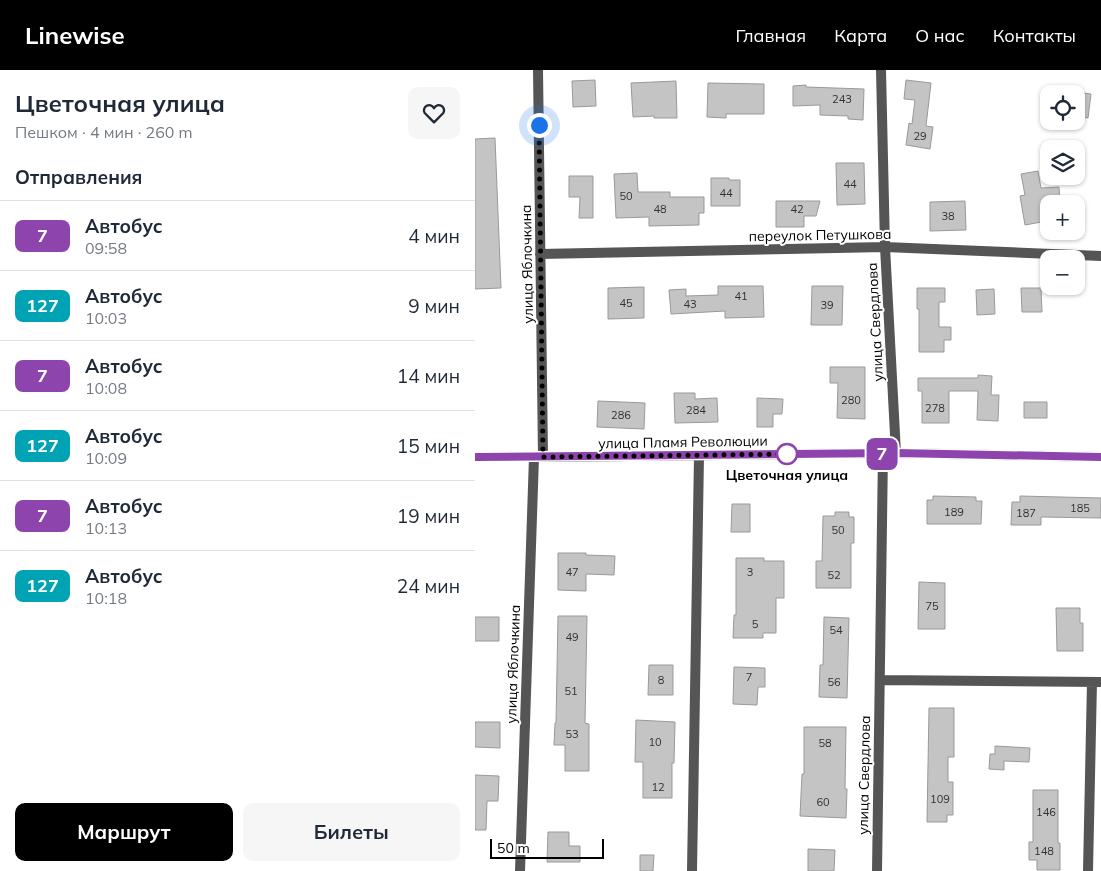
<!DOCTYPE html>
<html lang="ru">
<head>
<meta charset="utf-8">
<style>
	body { margin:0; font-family:Mulish,sans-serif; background:#f6f6f7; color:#1f2937; height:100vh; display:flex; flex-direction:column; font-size:19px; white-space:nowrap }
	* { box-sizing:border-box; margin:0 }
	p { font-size:16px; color:#747a83 }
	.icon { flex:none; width:28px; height:28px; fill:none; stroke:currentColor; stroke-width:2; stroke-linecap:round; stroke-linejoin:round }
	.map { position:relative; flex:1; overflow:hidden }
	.sheet { display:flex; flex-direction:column; background:#fff; width:475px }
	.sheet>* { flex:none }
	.badge { padding:0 10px; border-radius:8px; font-size:18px; line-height:32px }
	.controls { position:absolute; left:565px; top:15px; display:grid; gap:10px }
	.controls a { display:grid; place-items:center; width:45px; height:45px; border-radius:10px; background:#fff; box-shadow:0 1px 4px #0004; font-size:25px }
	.scale { position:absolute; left:15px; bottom:12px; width:114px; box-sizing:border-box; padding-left:5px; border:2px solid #000; border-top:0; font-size:14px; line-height:18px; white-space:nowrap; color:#000; -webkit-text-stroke:4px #fff; paint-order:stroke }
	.you { position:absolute; width:25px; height:25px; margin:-12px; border:4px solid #fff; border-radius:50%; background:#1a73e8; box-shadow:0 0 0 8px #1a73e833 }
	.map>.badge { position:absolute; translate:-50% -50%; box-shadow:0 0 0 2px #fff }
	h2 { padding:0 15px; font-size:19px; line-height:45px }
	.round { display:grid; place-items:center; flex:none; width:52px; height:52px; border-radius:10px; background:#f6f6f7 }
	.overview { display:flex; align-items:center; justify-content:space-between; height:85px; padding:0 15px }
	h1 { font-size:24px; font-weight:700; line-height:38px }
	.button { display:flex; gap:10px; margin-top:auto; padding:10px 15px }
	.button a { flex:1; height:58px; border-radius:10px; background:#000; color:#fff; font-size:20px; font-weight:700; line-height:58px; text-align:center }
	.button a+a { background:#f6f6f7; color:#1f2937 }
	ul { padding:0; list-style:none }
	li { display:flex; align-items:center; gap:15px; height:70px; padding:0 15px; border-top:1px solid #e0e1e3 }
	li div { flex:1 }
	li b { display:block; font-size:19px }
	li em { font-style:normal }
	li .badge { min-width:55px; font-weight:700; text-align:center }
	header { display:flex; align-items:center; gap:30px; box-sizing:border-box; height:70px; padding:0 25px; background:#000; color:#fff }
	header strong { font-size:24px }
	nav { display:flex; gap:28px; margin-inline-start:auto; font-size:18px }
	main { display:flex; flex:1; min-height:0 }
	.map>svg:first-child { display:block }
	.building { fill:#c4c4c4; stroke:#999 }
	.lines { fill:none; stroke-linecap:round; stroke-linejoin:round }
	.street { stroke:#555; stroke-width:10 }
	.secondary { stroke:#222; stroke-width:10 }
	.line-casing { stroke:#fff; stroke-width:11 }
	.line { stroke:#8e44ad; stroke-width:8 }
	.walk { stroke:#000; stroke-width:5; stroke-dasharray:0 9 }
	.stop-dot { fill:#fff; stroke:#8e44ad; stroke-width:2.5 }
	.labels { text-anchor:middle; stroke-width:4; stroke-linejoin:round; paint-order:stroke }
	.number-label { font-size:11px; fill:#313131 }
	.street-label { font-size:14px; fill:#000; stroke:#fff }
	.stop-label { font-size:14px; font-weight:bold; fill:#000; stroke:#fff }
</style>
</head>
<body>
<header>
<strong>Linewise</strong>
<nav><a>Главная</a><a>Карта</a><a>О нас</a><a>Контакты</a></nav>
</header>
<main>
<section class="sheet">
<div class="overview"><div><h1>Цветочная улица</h1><p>Пешком · 4 мин · 260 m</p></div><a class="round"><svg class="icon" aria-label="heart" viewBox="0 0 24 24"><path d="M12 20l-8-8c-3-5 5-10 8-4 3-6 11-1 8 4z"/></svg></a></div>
<h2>Отправления</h2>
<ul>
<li><span class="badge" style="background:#8e44ad;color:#fff">7</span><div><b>Автобус</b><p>09:58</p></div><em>4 мин</em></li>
<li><span class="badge" style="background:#00a3b4;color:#fff">127</span><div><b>Автобус</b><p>10:03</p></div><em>9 мин</em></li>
<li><span class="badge" style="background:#8e44ad;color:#fff">7</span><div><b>Автобус</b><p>10:08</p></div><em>14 мин</em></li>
<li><span class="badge" style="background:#00a3b4;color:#fff">127</span><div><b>Автобус</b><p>10:09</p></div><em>15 мин</em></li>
<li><span class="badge" style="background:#8e44ad;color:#fff">7</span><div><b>Автобус</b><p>10:13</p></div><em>19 мин</em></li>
<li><span class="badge" style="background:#00a3b4;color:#fff">127</span><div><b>Автобус</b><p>10:18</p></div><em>24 мин</em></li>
</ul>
<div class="button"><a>Маршрут</a><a>Билеты</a></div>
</section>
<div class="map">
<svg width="626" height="801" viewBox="0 0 626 801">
	<rect width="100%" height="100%" fill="#fff"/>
	<path class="building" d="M120,10l1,26 -23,1 -1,-26z
		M431,10l25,3 -5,43 7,1 -3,22 -24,-4 3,-22 3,1 3,-24 -11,-1z
		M201,11l1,37h-23v-2l-21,1 -2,-34z
		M233,13l56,1v30h-38v4l-19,-1z
		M331,15v2l58,2 -1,31 -15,-1v-3l-28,-1v-10l-27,1v-20z
		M601,22l15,2 -3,24 -12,-2z
		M20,68l6,150 -26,1v-150z
		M361,93h28l1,41 -28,1z
		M563,101l3,17 18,-1 1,17h-16l3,17 -22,4 -5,-29 5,-1 -4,-21z
		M162,103l1,19h32v5h34v16h-5v12l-50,1v-9l-33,1 -2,-44z
		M94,106h24v42h-14l1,-21h-11z
		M236,108h18v2h11v26h-29z
		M301,131h44l-4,15h-12v11h-28z
		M490,131l1,29 -36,1v-29z
		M243,216h45l1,31 -39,1v-7l-54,3 -2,-24 17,-1v7l32,-1z
		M337,216h31l-1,39h-31z
		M169,217v31l-36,1v-31z
		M442,218h28v14h-6v25h12v13h-7v12h-25v-43h-2z
		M546,218h20l1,24h-20z
		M519,219l1,25 -18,1 -1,-25z
		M355,297h35v52l-28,-1 1,-35h-8z
		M503,305l14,1 -1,19h8l-1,26 -21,-1 1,-29h-29v32h-27v-32h-4v-13h60z
		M199,323h21v6l22,-1 1,24 -43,1z
		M282,328l26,1 -1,15h-9v13h-16z
		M123,331l47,2 -1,26 -47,-2z
		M549,332h23v16h-23z
		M458,426l43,1v4h6l-1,23h-54v-24h6z
		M545,426l81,2v20l-60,-1v8h-30l1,-23h8z
		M257,434h18v28h-19z
		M360,442h14v5h5v26h-3v45h-35v-27h6l1,-45h12z
		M83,483h28v2l29,1 -1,19 -28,-1v17l-28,-1z
		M261,488h28v3h20v37h-8v35h-13v5h-30l1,-23h2z
		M444,512l26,1v46h-27z
		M581,538h24v15h3v28h-26z
		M83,546h29l-2,107 4,1v47h-24v-26h-11l1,-22h1z
		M0,547h24v24h-24z
		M349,547l25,1 -2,80 -28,-1 1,-32h3z
		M174,595h24v30h-25z
		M259,597l31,1v19h-7l-1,18 -24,-1z
		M454,638h25v49h-6v25h5v33h-6v7h-20z
		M161,650l39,2 -1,41h-2v35h-29v-36h-8z
		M0,652h25v26l-25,-1z
		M329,657h42l-1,62h2l-1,29 -46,-2 2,-42h2z
		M520,676l35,2 -1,14 -25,-1v9l-15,-1 1,-15h5z
		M0,705l24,1 -1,25h-11l-1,29h-11z
		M558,720h25v53h2v27h-23v-10h-8v-18h4z
		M73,762h21v14h11v16h-33z
		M333,779l27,1 -1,21h-26z
		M165,785h14l-1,16h-13z"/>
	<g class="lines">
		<path class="street" d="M63,0l5,387
			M406,0l4,177 11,206
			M65,184l345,-7 216,9
			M405,610l221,2
			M45,801l14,-414
			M217,801l7,-415
			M402,801l6,-418
			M613,801l4,-189"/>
		<path class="secondary" d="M0,387h68l353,-4 205,4"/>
	</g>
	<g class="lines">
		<defs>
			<path id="line" d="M0,387l421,-4 205,4"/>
		</defs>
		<use href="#line" class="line-casing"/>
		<use href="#line" class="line"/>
		<path class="walk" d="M64,55l4,332 250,-3h-6"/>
	</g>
	<circle class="stop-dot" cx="312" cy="384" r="10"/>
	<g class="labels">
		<g class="number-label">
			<text x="367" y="33">243</text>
			<text x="445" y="70">29</text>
			<text x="375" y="118">44</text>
			<text x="251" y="127">44</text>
			<text x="151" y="130">50</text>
			<text x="185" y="143">48</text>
			<text x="322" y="143">42</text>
			<text x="473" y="150">38</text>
			<text x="266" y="230">41</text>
			<text x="151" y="237">45</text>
			<text x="215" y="238">43</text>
			<text x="352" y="239">39</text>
			<text x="376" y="334">280</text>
			<text x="460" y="342">278</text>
			<text x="221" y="344">284</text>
			<text x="146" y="349">286</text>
			<text x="605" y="442">185</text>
			<text x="479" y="446">189</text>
			<text x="551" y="447">187</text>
			<text x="363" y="464">50</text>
			<text x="97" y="506">47</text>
			<text x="275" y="506">3</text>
			<text x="359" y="509">52</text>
			<text x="457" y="540">75</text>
			<text x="280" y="558">5</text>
			<text x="361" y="564">54</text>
			<text x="97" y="571">49</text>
			<text x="274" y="611">7</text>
			<text x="186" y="614">8</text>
			<text x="359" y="616">56</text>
			<text x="96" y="625">51</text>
			<text x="97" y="668">53</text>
			<text x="180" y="676">10</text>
			<text x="350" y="677">58</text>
			<text x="183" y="721">12</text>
			<text x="465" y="733">109</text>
			<text x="348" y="736">60</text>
			<text x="571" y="746">146</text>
			<text x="569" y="785">148</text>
		</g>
		<g class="street-label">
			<text transform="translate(345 165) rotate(-1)" y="5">переулок Петушкова</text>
			<text transform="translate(52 194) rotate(-91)" y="5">улица Яблочкина</text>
			<text transform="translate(400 252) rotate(-93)" y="5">улица Свердлова</text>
			<text transform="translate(208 372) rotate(-1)" y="5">улица Пламя Революции</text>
			<text transform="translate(38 594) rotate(-88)" y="5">улица Яблочкина</text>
			<text transform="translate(389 705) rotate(-89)" y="5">улица Свердлова</text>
		</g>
		<g class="stop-label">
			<text x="312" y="410">Цветочная улица</text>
		</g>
	</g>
</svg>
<div class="controls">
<a><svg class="icon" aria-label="locate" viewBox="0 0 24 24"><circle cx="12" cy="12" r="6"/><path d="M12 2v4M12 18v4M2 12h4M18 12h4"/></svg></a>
<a><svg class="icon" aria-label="layers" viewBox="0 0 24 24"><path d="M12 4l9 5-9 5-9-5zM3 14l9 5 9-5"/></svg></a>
<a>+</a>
<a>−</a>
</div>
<div class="scale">50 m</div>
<div class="you" style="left:64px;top:55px"></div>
<b class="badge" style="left:407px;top:384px;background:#8e44ad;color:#fff">7</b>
</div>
</main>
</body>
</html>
